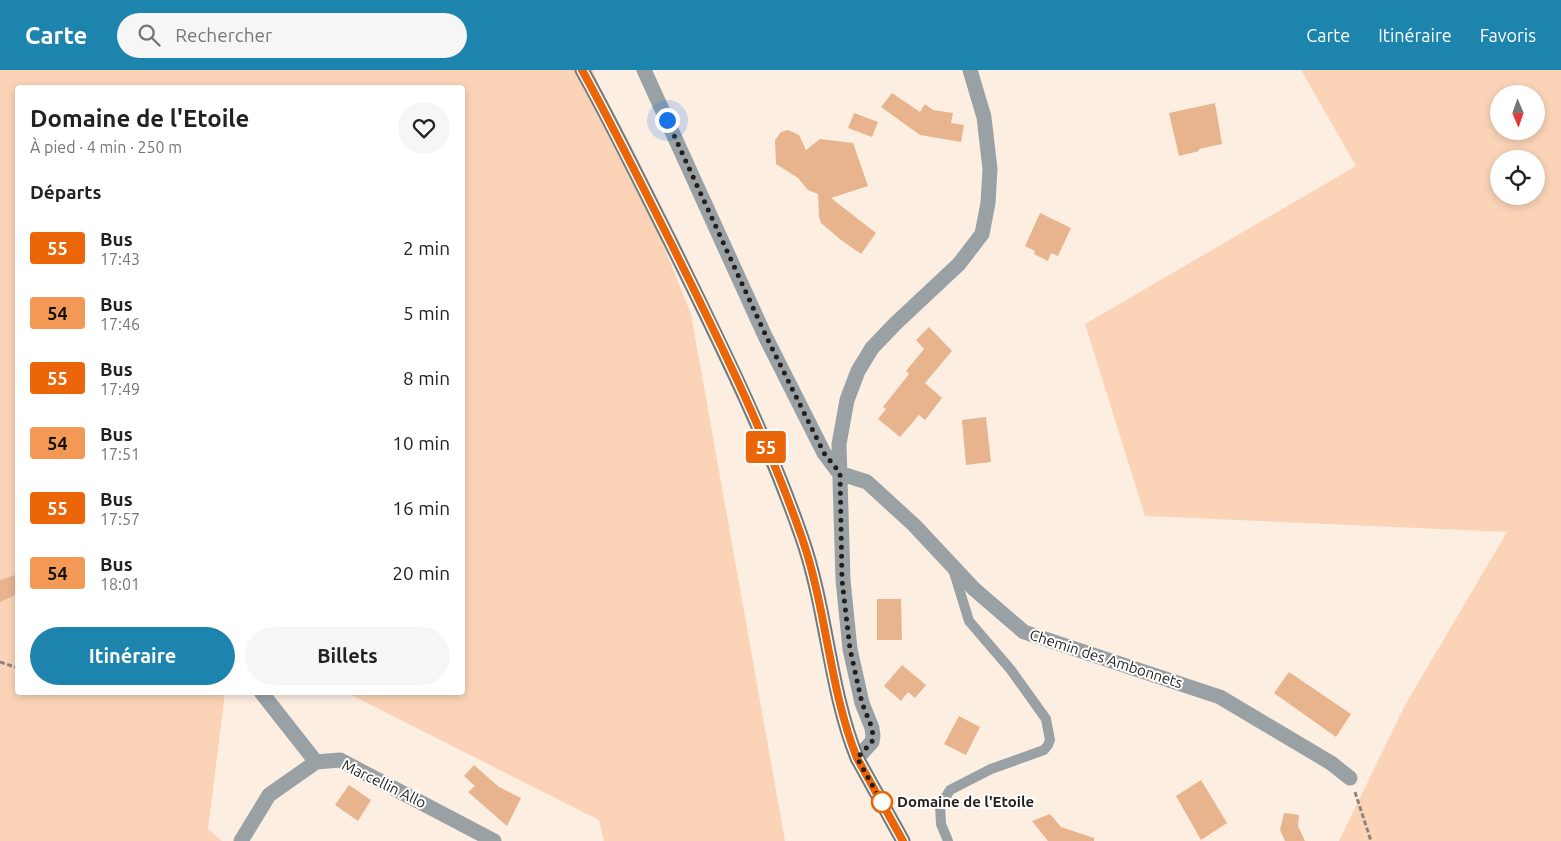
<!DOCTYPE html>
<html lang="fr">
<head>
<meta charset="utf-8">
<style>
	body { margin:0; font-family:Ubuntu,sans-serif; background:#f6f6f6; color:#222; height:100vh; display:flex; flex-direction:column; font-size:19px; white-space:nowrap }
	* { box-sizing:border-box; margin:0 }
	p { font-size:16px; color:#767676 }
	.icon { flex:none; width:28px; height:28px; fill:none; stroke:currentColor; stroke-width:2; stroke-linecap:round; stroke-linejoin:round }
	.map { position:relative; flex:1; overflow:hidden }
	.drawer { position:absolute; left:15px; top:15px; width:450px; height:610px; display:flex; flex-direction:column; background:#fff; border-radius:5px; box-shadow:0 2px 8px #0003 }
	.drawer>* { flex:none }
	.badge { padding:0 10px; border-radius:4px; font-size:18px; line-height:32px }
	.needle { width:32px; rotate:178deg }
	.tools { position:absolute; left:1490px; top:15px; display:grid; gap:10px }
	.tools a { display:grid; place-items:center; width:55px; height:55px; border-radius:50%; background:#fff; box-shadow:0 2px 8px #0003; font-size:25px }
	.you { position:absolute; width:25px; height:25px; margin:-12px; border:4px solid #fff; border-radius:50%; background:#1a73e8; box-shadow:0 0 0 8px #1a73e833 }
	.map>.badge { position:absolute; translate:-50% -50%; box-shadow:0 0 0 2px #fff }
	h2 { padding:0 15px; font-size:19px; line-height:45px }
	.round { display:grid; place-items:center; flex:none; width:52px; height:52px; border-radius:26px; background:#f6f6f6 }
	.headline { display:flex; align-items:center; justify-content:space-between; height:85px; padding:0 15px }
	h1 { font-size:24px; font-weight:600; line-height:38px }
	.primary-button { display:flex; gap:10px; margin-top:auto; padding:10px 15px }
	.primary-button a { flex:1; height:58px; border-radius:30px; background:#1c84ad; color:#fff; font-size:20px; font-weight:600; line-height:58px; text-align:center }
	.primary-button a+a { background:#f6f6f6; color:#222 }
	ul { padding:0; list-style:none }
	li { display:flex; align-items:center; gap:15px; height:65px; padding:0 15px }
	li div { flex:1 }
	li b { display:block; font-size:19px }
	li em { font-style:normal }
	li .badge { min-width:55px; font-weight:700; text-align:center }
	header { display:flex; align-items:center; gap:30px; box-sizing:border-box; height:70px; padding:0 25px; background:#1c84ad; color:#fff }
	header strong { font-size:24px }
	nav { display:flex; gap:28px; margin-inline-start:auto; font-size:18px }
	.search { width:350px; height:45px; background:#f6f6f6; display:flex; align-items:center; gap:12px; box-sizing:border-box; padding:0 18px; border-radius:28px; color:#767676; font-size:19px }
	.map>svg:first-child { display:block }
	.green { fill:#fbd4b8; fill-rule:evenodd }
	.building { fill:#e8b48e }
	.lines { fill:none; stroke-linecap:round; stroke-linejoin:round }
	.path { stroke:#8e837b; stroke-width:3; stroke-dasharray:5 2.5; stroke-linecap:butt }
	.lane { stroke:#9aa1a5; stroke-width:10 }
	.street { stroke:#9aa1a5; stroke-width:15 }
	.secondary { stroke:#707b80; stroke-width:15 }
	.line-casing { stroke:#fff; stroke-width:11 }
	.line { stroke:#ea6608; stroke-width:8 }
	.walk { stroke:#251f1b; stroke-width:5; stroke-dasharray:0 9 }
	.stop-dot { fill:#fff; stroke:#ea6608; stroke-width:2.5 }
	.labels { text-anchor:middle; stroke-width:4; stroke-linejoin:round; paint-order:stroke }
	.street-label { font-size:15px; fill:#251f1b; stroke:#fff }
	.stop-label { font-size:15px; font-weight:bold; fill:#251f1b; stroke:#fff; text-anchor:start }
</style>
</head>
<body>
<header>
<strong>Carte</strong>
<div class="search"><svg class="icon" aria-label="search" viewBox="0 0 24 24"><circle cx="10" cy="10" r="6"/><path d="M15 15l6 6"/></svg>Rechercher</div>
<nav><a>Carte</a><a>Itinéraire</a><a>Favoris</a></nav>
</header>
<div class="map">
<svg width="1561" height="771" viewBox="0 0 1561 771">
	<rect width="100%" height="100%" fill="#fdeee2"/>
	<path class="green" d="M0,0h593l98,244 94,527h-181l-5,-21 -252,-127 115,-1v-604h-444v604l207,1 -17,136 14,12h-222z
		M1301,0h260v771h-222l66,-136 102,-173 -362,-16 -60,-192 271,-158zM1499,24h37v37h-37zM1499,89h37v37h-37z"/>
	<path class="building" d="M892,23l28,19 5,-8 8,6 20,3 -2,10 13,2 -3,17 -41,-7 -39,-28z
		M1215,33l7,41 -23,5v2l-20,5 -10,-43z
		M854,43l24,9 -6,15 -24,-9z
		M788,60l11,5 7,15 14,-11 33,4 15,43 -37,12 45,35 -15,21 -20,-14 -20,-17 -2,-6 -1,-23 -10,-4 -10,-12 -22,-14 -1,-24 6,-8z
		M1040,143l31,15 -13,28 -7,-3 -3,8 -14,-7 1,-3 -10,-5z
		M929,257l23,24 -27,32 17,15 -17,22 -6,-5 -19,22 -22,-18 8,-10 -3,-2 26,-33 -3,-3 18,-22 -8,-9z
		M986,347l5,45 -25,3 -4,-45z
		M18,504v20l-18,8v-22z
		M877,529h24l1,41h-25z
		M902,595l24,20 -11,13 -7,-6 -7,9 -17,-15z
		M1289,602l62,42 -15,23 -62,-44z
		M959,646l21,11 -14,28 -22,-11z
		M474,695l25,22 22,11 -14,28 -39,-34 7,-6 -11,-10z
		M1201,710l26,43 -26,17 -25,-44z
		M349,715l22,15 -13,21 -23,-16z
		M1284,743l15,2 -1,11 7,15h-20l-5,-11z
		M1050,744l11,13 33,11v3h-46l-16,-20z"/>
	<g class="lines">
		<path class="path" d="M0,592l18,6
			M1355,722l16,49"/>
		<path class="lane" d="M948,771l-7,-17 -1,-18 10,-16 41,-21 53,-19 4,-5 2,-5 -4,-21 -35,-49 -42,-49 -16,-52"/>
		<path class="street" d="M644,0l121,266 59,117 15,20 28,9 47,43 60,64 50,43 196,65 111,66 19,15
			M261,622l55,70
			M857,688l15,-16 1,-6 -1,-8 -10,-25 -12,-54 -7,-69 -4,-136 8,-44 11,-29 14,-23 24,-25 63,-59 23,-30 6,-31 2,-34 -6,-52 -14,-47
			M241,771l28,-46 47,-33 24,-2 154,81"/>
		<path class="secondary" d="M582,0c32,57 60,116 90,175 47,96 95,192 130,293 25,72 27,150 55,220l46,83"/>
	</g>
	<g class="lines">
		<defs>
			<path id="line" d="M582,0c30,54 57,110 85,165 49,99 99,199 135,303 25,72 27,150 55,220l46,83"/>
		</defs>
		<use href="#line" class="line-casing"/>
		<use href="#line" class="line"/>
		<path class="walk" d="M667,50l99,216 58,117 16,20 2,107 8,69 12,54 10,25 1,8 -1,6 -15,16 27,48 -2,-4"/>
	</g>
	<circle class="stop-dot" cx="882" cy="732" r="10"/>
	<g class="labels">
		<g class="street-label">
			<text transform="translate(1106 589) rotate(18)" y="5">Chemin des Ambonnets</text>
			<text transform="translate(384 714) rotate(26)" y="5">Marcellin Allo</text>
		</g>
		<g class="stop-label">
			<text x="897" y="737">Domaine de l'Etoile</text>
		</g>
	</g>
</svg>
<div class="tools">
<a><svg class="needle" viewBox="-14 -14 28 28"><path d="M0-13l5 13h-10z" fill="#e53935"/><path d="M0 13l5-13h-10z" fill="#767676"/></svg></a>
<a><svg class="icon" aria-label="locate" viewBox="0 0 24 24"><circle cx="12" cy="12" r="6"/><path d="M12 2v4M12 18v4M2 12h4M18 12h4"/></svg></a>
</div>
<div class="you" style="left:667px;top:50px"></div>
<b class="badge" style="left:766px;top:377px;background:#ea6608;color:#fff">55</b>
<section class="drawer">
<div class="headline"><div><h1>Domaine de l'Etoile</h1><p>À pied · 4 min · 250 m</p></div><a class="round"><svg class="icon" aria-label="heart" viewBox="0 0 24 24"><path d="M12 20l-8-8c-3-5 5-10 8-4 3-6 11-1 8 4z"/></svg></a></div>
<h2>Départs</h2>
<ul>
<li><span class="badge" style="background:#ea6608;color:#fff">55</span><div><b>Bus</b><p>17:43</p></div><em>2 min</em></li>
<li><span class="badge" style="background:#f49855;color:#111">54</span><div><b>Bus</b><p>17:46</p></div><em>5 min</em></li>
<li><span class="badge" style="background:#ea6608;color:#fff">55</span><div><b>Bus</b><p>17:49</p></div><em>8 min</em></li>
<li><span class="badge" style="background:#f49855;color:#111">54</span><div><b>Bus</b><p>17:51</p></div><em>10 min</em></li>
<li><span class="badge" style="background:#ea6608;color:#fff">55</span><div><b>Bus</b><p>17:57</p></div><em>16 min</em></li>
<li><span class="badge" style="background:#f49855;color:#111">54</span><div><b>Bus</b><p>18:01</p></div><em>20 min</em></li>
</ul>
<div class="primary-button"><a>Itinéraire</a><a>Billets</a></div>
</section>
</div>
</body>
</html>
